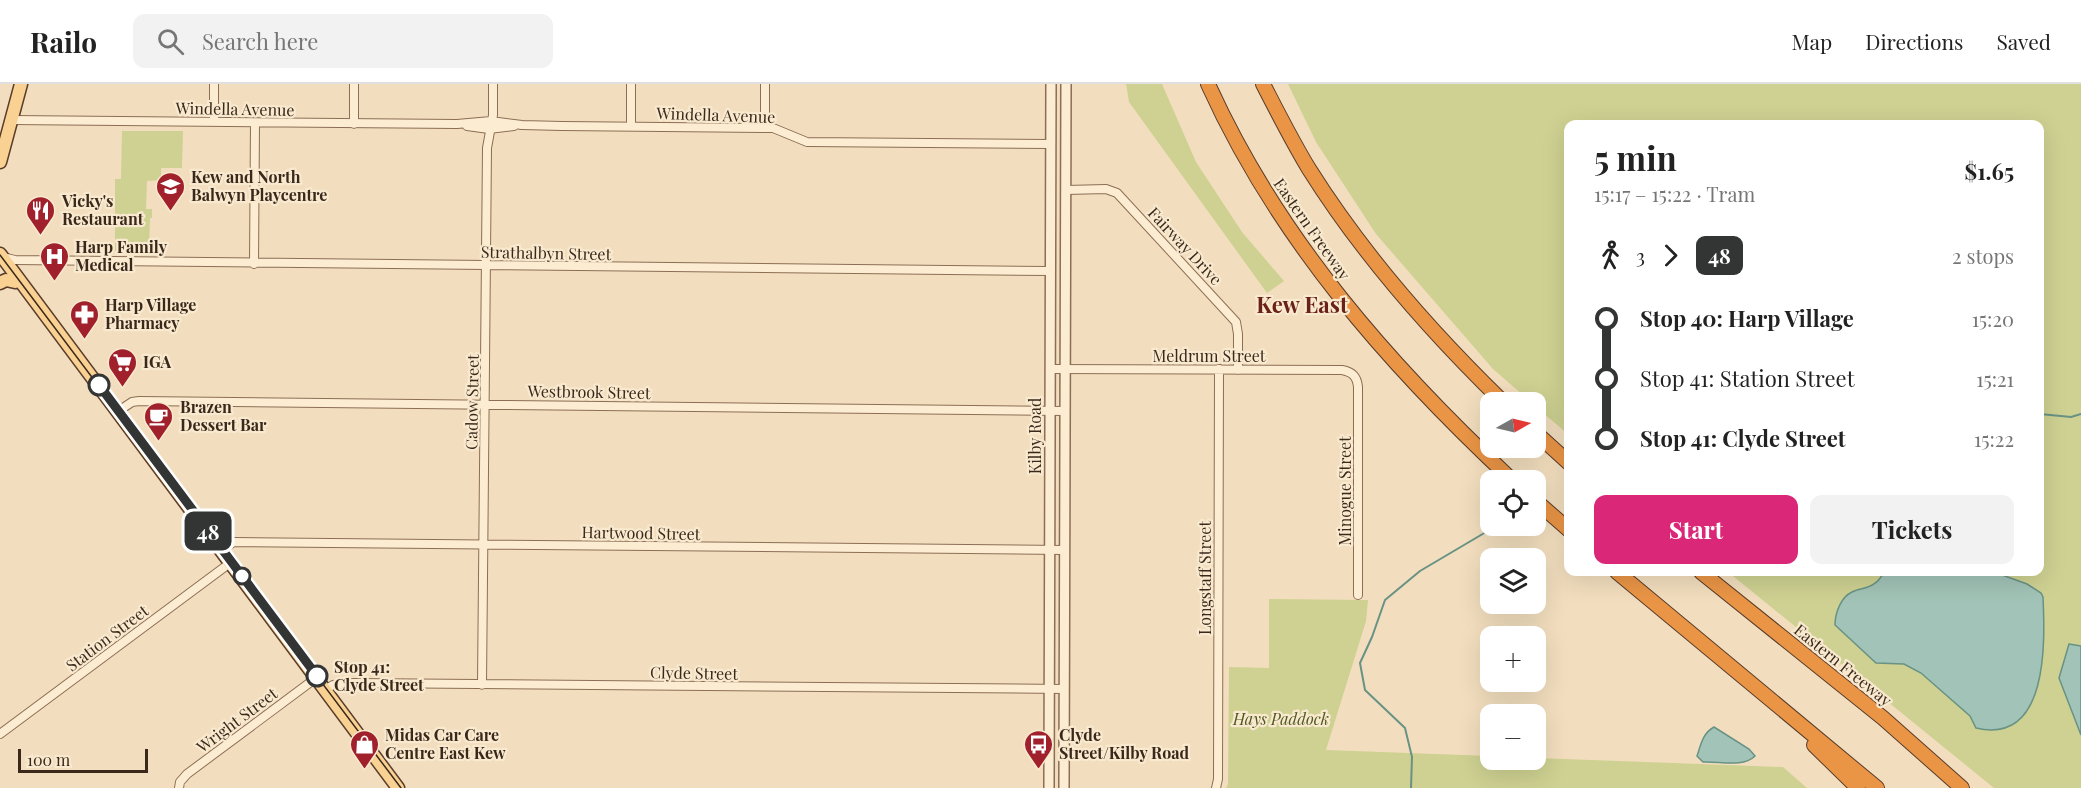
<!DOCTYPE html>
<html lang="en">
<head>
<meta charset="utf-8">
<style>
	body { margin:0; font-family:"Playfair Display",serif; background:#f2f2f2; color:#222; height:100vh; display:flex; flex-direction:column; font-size:22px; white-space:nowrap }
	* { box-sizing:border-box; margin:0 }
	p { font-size:20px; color:#767676 }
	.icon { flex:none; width:33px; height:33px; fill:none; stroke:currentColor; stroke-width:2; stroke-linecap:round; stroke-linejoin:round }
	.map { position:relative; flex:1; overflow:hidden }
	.side { position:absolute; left:1564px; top:36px; width:480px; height:456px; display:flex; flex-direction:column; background:#fff; border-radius:12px; box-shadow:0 6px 24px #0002 }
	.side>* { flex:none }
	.badge { padding:0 12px; border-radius:9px; font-size:21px; line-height:39px }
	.needle { width:39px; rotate:82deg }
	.fabs { position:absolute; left:1480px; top:308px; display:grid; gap:12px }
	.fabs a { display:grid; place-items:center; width:66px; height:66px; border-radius:12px; background:#fff; box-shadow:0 6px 24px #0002; font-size:30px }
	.scale { position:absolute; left:18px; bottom:15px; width:130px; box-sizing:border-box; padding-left:6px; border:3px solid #3a281b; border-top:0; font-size:16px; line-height:21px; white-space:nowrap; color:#3a281b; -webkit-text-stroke:4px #f8e9cf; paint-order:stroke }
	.map>.badge { position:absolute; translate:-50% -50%; box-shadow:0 0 0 3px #fff }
	.legs { display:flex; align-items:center; gap:9px; height:66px; padding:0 30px; font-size:20px }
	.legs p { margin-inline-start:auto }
	.headline { display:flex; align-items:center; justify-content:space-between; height:102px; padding:0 30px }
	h1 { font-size:33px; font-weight:700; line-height:45px }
	.button { display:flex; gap:12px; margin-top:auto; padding:12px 30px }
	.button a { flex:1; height:69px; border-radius:12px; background:#db2777; color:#fff; font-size:24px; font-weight:700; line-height:69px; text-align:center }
	.button a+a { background:#f2f2f2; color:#222 }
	ul { padding:0 30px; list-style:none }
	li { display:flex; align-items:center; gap:21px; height:60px; font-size:22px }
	li i { display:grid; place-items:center; width:9px; height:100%; margin:0 8px; background:currentColor }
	li i::after { content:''; width:15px; height:15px; margin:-8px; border:4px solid; border-radius:50%; background:#fff }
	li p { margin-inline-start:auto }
	li:first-child i { background:linear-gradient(#0000 50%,currentColor 0) }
	li:last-child i { background:linear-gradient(currentColor 50%,#0000 0) }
	header { display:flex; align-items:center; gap:36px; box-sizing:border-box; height:84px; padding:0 30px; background:#fff; border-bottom:2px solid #e0e0e0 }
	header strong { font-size:28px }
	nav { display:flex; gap:33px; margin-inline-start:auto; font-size:21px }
	.search { width:420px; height:54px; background:#f2f2f2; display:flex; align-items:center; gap:15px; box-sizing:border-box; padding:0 21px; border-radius:12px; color:#767676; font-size:22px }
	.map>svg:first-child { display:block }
	.green { fill:#ced191 }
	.water { fill:#a2c3b7; stroke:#689284; stroke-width:1.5 }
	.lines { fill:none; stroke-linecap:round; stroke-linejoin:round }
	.stream { stroke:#689284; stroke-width:2 }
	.minor-casing { stroke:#8c6e55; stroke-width:10 }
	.tertiary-casing { stroke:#8c6e55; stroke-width:12 }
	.primary-casing { stroke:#593c2a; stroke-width:15 }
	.motorway-casing { stroke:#593c2a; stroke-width:16 }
	.minor { stroke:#fcecd2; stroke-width:8 }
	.tertiary { stroke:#fcecd2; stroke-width:9 }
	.primary { stroke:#f9d192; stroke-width:12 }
	.motorway { stroke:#ea9546; stroke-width:14 }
	.tram { stroke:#3a281b; stroke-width:1.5 }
	.line-1-casing { stroke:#fff; stroke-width:14 }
	.line-1 { stroke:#333434; stroke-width:9 }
	.stop-1-dot { fill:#fff; stroke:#333434; stroke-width:3 }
	.labels { text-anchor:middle; stroke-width:4.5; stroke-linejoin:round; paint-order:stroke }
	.street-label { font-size:16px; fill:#3a281b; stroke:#f8e9cf }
	.poi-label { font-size:16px; font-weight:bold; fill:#3a281b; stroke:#f8e9cf; text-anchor:start }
	.stop-label { font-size:16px; font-weight:bold; fill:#3a281b; stroke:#f8e9cf; text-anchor:start }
	.park-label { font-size:16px; font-style:italic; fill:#4e5820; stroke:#f8e9cf }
	.district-label { font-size:22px; font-weight:bold; fill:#6a2117; stroke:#f8e9cf }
</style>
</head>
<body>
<header>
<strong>Railo</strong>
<div class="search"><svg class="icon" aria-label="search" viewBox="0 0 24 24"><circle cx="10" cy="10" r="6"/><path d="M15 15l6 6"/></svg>Search here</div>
<nav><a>Map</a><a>Directions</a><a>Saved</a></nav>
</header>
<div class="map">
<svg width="2081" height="704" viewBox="0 0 2081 704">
	<rect width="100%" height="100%" fill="#f2debe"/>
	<path class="green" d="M1126,0h36l34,78 46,70 42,49 -17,12 -138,-191z
		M1288,0h793v704h-87l-266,-216h312v-448h-471v311l-33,-28v-5h-5l-38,-33 -117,-135 -60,-92z
		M122,47h61l-1,37h-21v12l-14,1 -1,28h6v9h-2l-1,34 -34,-1v-72h6z
		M1269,515l99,1 -2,21 -40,129 165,6v3l45,-1 247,9 24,21h-581l2,-4 1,-117 40,1z"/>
	<path class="water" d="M1884,488h110l33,12 14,9 2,4c2,45 6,148 -67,131l-6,-12 -49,-43 -17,-9 -28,-1 -41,-38c0,-12 6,-28 17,-33 7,-4 17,-3 23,-9 4,-2 7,-8 9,-11z
		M2069,560l12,2v89l-22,-57z
		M1714,643l35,22 6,7c-12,12 -36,5 -52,6l-6,-6c4,-12 6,-23 17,-29z"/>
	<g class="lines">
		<path class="stream" d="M2040,330l31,3 10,-3
			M1411,704l1,-31 -7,-29 -40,-38 -5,-27 12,-26 13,-37 35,-29 66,-39 18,-7"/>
		<defs>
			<path id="minor" d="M11,36l446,4 34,-3 31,4 40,1 211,2 34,14 244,2
				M214,38v-38
				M354,40v-40
				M467,42l22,3 25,-3
				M631,42v-42
				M765,43v-43
				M1066,106l40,-1 11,4 119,129 2,12v36
				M3,173l12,3 1036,11
				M254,180l1,-141
				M1050,285l292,1c10,2 15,6 16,17v208
				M117,328l15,-10 7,-1 926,10
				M220,466l14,-8 830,8
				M482,601l5,-537 6,-33v-31
				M324,606l9,-5 21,-2 710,6
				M0,650l230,-171
				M179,704l1,-6 7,-8 129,-96
				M1216,704l2,-9 1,-410"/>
			<path id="tertiary" d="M1049,704l2,-704
				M1064,704l2,-704"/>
			<path id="primary" d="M0,78l21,-78
				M0,170l398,534
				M0,199l6,-3 9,2"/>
			<path id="motorway" d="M1208,0c70,155 181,281 304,396
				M1263,0c15,29 29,57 46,85 54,86 121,162 194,233
				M1536,349l33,30
				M1536,417l33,29
				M1617,488l260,216
				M1701,488l182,146 79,70
				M1814,661l44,43"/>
		</defs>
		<use href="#minor" class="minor-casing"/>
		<use href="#tertiary" class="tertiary-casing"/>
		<use href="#primary" class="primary-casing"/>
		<use href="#motorway" class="motorway-casing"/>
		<use href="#minor" class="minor"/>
		<use href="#tertiary" class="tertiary"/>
		<use href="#primary" class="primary"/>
		<use href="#motorway" class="motorway"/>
		<path class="tram" d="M0,171l401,533"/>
	</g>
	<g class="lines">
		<defs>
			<path id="line-1" d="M99,301l218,291"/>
		</defs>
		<use href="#line-1" class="line-1-casing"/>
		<use href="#line-1" class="line-1"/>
	</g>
	<defs>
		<symbol id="school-pin" viewBox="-11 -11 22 30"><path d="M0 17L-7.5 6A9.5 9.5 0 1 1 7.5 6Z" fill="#a0202b" stroke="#f8e9cf"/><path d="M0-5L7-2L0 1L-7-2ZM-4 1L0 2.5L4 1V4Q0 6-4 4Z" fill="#fff"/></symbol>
		<symbol id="restaurant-pin" viewBox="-11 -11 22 30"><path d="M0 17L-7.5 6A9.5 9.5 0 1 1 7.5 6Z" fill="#a0202b" stroke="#f8e9cf"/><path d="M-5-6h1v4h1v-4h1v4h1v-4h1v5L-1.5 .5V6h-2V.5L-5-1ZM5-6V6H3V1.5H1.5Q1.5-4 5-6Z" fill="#fff"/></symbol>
		<symbol id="hospital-pin" viewBox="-11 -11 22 30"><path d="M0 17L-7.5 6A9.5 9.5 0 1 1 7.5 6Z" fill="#a0202b" stroke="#f8e9cf"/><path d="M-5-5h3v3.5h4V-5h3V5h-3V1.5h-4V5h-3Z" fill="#fff"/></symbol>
		<symbol id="pharmacy-pin" viewBox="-11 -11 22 30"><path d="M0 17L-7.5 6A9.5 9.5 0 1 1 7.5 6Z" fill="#a0202b" stroke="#f8e9cf"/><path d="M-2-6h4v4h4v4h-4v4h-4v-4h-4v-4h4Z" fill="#fff"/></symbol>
		<symbol id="supermarket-pin" viewBox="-11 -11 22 30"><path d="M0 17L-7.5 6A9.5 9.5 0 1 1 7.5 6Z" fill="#a0202b" stroke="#f8e9cf"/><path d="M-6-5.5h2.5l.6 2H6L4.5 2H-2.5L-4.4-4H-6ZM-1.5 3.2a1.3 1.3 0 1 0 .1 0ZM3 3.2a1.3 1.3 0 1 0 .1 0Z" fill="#fff"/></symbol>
		<symbol id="cafe-pin" viewBox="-11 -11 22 30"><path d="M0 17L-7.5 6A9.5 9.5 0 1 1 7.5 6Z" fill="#a0202b" stroke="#f8e9cf"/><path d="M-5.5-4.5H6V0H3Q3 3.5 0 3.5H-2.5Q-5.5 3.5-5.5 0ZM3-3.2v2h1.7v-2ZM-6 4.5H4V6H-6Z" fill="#fff"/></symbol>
		<symbol id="shop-pin" viewBox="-11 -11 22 30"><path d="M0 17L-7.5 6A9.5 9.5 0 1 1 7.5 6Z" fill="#a0202b" stroke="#f8e9cf"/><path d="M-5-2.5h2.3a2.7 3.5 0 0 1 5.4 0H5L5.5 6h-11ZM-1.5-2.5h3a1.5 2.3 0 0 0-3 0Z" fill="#fff"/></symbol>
		<symbol id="bus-pin" viewBox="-11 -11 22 30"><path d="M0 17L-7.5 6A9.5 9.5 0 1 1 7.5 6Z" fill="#a0202b" stroke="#f8e9cf"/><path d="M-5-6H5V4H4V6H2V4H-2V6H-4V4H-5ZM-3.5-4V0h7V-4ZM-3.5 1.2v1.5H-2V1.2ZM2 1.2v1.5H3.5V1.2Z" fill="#fff"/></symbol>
	</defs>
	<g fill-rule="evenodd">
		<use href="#school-pin" x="154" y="86" width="33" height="45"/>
		<use href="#restaurant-pin" x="24" y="110" width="33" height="45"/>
		<use href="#hospital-pin" x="38" y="156" width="33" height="45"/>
		<use href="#pharmacy-pin" x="68" y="214" width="33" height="45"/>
		<use href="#supermarket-pin" x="106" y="262" width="33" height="45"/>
		<use href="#cafe-pin" x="142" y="316" width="33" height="45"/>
		<use href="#shop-pin" x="348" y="644" width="33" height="45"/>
		<use href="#bus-pin" x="1022" y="644" width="33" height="45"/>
	</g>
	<g class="stop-1-dot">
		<circle cx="99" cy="301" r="10"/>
		<circle cx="242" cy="492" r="8"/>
		<circle cx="317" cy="592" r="10"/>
	</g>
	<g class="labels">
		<g class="street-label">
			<text transform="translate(235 25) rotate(1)" y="6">Windella Avenue</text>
			<text transform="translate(716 31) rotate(2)" y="6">Windella Avenue</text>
			<text transform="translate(1312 145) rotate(55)" y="6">Eastern Freeway</text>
			<text transform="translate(1185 162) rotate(47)" y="6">Fairway Drive</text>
			<text transform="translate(546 169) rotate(1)" y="6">Strathalbyn Street</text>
			<text x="1209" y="278">Meldrum Street</text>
			<text transform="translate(589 308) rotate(1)" y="6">Westbrook Street</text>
			<text transform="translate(472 318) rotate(-89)" y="6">Cadow Street</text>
			<text transform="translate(1035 352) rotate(-90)" y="6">Kilby Road</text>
			<text transform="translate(1345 407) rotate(-90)" y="6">Minogue Street</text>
			<text transform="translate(641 449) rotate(1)" y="6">Hartwood Street</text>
			<text transform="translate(1205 494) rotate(-90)" y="6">Longstaff Street</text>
			<text transform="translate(107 554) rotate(-37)" y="6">Station Street</text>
			<text transform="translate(1843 581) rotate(39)" y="6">Eastern Freeway</text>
			<text transform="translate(694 589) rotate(1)" y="6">Clyde Street</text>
			<text transform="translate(237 636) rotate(-37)" y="6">Wright Street</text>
		</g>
		<g class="poi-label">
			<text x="191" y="99">Kew and North<tspan x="191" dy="18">Balwyn Playcentre</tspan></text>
			<text x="62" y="123">Vicky's<tspan x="62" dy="18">Restaurant</tspan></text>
			<text x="75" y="169">Harp Family<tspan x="75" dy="18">Medical</tspan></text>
			<text x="105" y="227">Harp Village<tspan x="105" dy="18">Pharmacy</tspan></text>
			<text x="143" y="284">IGA</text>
			<text x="180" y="329">Brazen<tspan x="180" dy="18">Dessert Bar</tspan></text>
			<text x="385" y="657">Midas Car Care<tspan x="385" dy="18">Centre East Kew</tspan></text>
			<text x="1059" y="657">Clyde<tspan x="1059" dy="18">Street/Kilby Road</tspan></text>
		</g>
		<g class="stop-label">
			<text x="334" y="589">Stop 41:<tspan x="334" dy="18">Clyde Street</tspan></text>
		</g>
		<g class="park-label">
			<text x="1281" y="641">Hays Paddock</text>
		</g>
		<g class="district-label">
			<text x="1302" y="229">Kew East</text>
		</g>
	</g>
</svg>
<div class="fabs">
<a><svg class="needle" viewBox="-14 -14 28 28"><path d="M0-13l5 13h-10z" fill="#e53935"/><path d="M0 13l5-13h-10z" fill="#767676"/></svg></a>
<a><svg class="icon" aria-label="locate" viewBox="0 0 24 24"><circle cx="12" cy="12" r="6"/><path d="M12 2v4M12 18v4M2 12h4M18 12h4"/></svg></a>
<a><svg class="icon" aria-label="layers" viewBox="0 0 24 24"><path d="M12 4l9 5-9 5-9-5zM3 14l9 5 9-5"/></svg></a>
<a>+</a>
<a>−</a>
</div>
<div class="scale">100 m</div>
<b class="badge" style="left:208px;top:447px;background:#333434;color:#fff">48</b>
<section class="side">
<div class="headline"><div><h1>5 min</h1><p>15:17 – 15:22 · Tram</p></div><b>$1.65</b></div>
<div class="legs"><svg class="icon" aria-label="walk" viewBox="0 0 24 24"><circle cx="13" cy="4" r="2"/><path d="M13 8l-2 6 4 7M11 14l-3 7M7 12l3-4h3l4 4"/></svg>3<svg class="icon" aria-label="forward" viewBox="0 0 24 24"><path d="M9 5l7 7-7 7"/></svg><b class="badge" style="background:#333434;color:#fff">48</b><p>2 stops</p></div>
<ul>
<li><i style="color:#333434"></i><b>Stop 40: Harp Village</b><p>15:20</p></li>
<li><i style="color:#333434"></i><span>Stop 41: Station Street</span><p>15:21</p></li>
<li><i style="color:#333434"></i><b>Stop 41: Clyde Street</b><p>15:22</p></li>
</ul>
<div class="button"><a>Start</a><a>Tickets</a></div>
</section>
</div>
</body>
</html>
